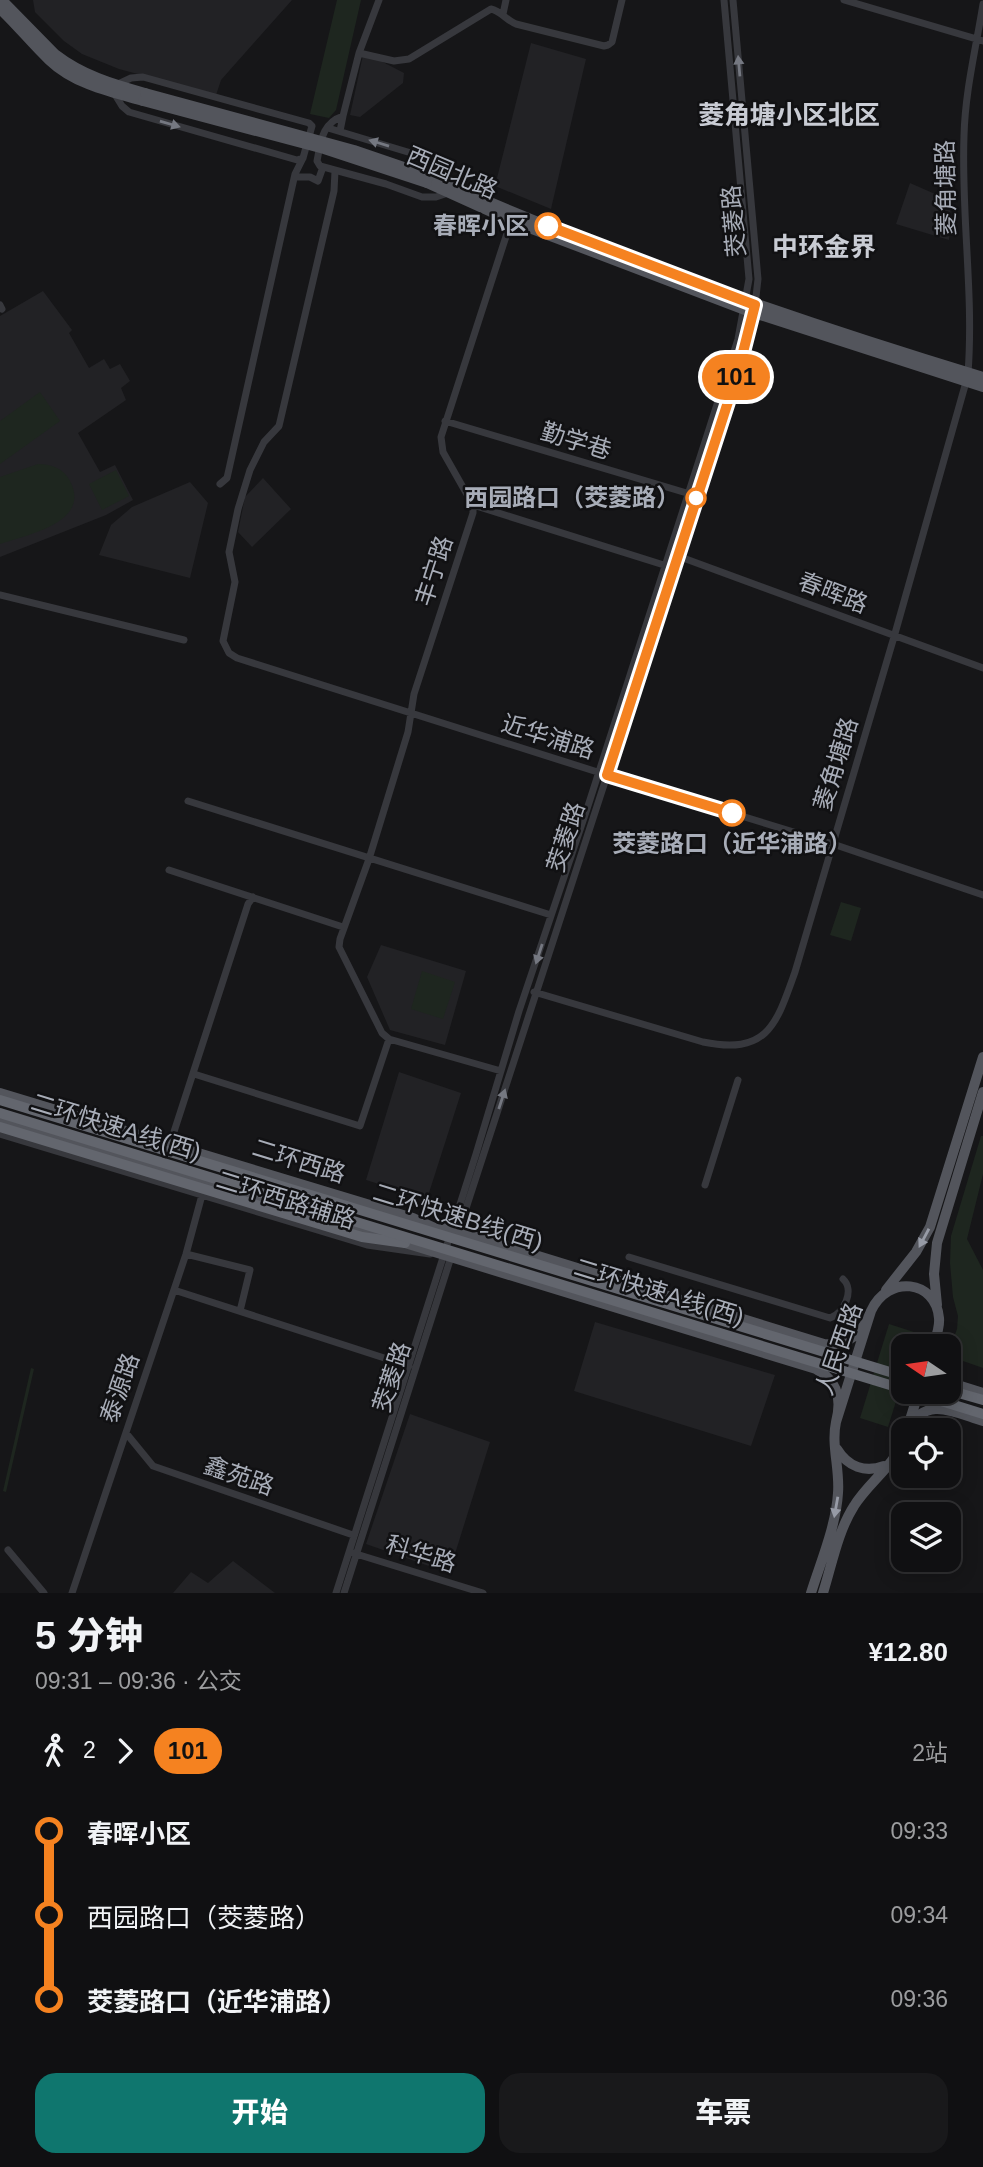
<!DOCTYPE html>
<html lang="zh">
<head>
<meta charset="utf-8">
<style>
	body { margin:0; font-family:Helvetica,"Noto Sans SC",sans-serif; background:#19191b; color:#f1f3f6; height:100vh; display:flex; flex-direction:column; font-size:26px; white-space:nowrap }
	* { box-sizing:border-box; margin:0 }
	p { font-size:23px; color:#9c9d9f }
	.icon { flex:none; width:38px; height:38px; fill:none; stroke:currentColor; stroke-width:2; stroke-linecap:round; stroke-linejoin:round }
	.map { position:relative; height:1593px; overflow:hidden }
	.details { display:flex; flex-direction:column; background:#101012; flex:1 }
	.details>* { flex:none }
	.badge { padding:0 14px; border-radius:23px; font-size:24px; line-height:46px }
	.needle { width:46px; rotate:283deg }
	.tools { position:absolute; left:891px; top:1334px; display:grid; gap:14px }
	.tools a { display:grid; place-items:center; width:70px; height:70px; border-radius:14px; background:#101012; box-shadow:0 4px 18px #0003,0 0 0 2px #303032; font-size:35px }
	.map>.badge { position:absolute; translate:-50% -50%; box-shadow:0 0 0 4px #fff }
	.legs { display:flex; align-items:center; gap:10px; height:77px; padding:0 35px; font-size:23px }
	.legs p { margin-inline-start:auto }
	.headline { display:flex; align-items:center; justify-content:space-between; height:119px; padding:0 35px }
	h1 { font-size:38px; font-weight:800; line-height:52px }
	.button { display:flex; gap:14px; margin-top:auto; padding:14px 35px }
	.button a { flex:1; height:80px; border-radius:21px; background:#0f766e; color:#fff; font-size:28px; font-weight:800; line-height:80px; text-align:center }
	.button a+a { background:#19191b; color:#f1f3f6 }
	ul { padding:0 35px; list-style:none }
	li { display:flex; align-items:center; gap:24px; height:84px; font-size:26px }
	li i { display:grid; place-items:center; width:10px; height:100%; margin:0 9px; background:currentColor }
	li i::after { content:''; width:18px; height:18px; margin:-9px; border:5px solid; border-radius:50%; background:#101012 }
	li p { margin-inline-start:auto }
	li:first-child i { background:linear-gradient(#0000 50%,currentColor 0) }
	li:last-child i { background:linear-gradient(currentColor 50%,#0000 0) }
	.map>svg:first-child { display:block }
	.built { fill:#222225 }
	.green { fill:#1e261f }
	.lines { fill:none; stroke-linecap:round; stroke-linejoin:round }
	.minor { stroke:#37383d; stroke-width:7 }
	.major { stroke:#53555c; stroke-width:10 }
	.highway { stroke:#63666e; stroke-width:10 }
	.major-bridge { stroke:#53555c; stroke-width:10 }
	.highway-bridge { stroke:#63666e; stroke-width:10 }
	.oneway { fill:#757881 }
	.oneway2 { fill:#979ba6 }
	.line-1-casing { stroke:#fff; stroke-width:16 }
	.line-1 { stroke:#f58220; stroke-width:10 }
	.stop-1-dot { fill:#fff; stroke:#f58220; stroke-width:3.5 }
	.labels { text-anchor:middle; stroke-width:5; stroke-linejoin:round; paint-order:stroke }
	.street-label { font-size:24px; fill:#a8adb8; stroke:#111113 }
	.stop-label { font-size:24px; font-weight:bold; fill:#a8adb8; stroke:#111113; text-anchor:end }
	.neighbourhood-label { font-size:26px; font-weight:bold; fill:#c9ccd4; stroke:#111113 }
</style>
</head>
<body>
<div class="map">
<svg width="983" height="1593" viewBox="0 0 983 1593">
	<rect width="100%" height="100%" fill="#161618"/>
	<path class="built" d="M33,0h259l-71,80 -5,15 -97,-26 -37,-15 -18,-13 -29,-29z
		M531,43l55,16 -35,150 -56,-23z
		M363,55l14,4 27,14 -1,10 -43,34 -10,-2z
		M910,183l41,18 -2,39 -53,-16z
		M43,291l29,39 -3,3 20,35 15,-9 6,10 10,-5 10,17 -9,7 5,12 -48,33 22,39 15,-7 18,35 -27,15 -106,42v-241z
		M263,478l28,31 -39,38 -14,-15 7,-35z
		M190,482l18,21 -18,75 -91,-23 12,-30 21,-18z
		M381,945l85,26 -21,74 -55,-15 -23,-53z
		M399,1072l62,21 -34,106 -61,-19z
		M595,1322l180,53 -24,71 -177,-55z
		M410,1414l80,28 -41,131 -83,-29z
		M233,1561l42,32h-102l18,-21 17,11z"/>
	<path class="green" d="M337,0h24l-25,110 -7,8 -19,-4z
		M40,392l20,29 -60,43v-43z
		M38,464c14,0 26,5 32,17 22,42 -44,54 -70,63v-67z
		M116,470l13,26 -27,14 -13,-26z
		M841,902l20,6 -10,33 -21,-6z
		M422,971l33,11 -12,37 -32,-10z
		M981,1136h2v38l-16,65 16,31v98l-20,-7 -11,-18 5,-14 1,-13 -5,-19 -3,-34 1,-27z
		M889,1324l28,9 -4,13h-10v33l-15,48 -28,-9z
		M31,1368l3,1 -28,123 -3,-1z"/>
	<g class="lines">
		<path class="minor" d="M844,0l139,41
			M503,14l3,-14
			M359,53l35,8 15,-2 82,-50c10,2 15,11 25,15l88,22 4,-1 4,-3 10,-42
			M116,85l15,-7 12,-1 166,46 3,3 -9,32 -8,16 -68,304 -7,6
			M114,93l8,13 7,6 168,48 6,-2
			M343,116l16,-63 20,-53
			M328,128l103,31 13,12 8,15
			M340,131l3,-15c-21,7 -22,25 -26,45l3,5 66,18 36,13h14l12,-4
			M335,171l-1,20 -55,235 -15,16 -14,28 -12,39 -9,43 6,30 -12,59 6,12 8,5 370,117 226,69 150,51
			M295,177h15l8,4 5,-14
			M0,305l2,4
			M968,373c6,-79 -7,-158 -4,-237 1,-44 12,-88 19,-132
			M445,421l245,73
			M473,505l194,61
			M675,555l308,113
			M0,595l184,45
			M188,801l363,114
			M169,870l174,57
			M534,992l169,50c65,13 73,-17 92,-70l99,-335 72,-255
			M501,1071l-112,-32 -7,-6 -43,-86 1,-8 29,-80 39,-127 6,-38 59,-181v-8l-30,-53 -2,-15 70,-216
			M194,1074l166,52 29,-87
			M0,1134l367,111 63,9
			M170,1144l78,-240 5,-7
			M705,1185l33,-105
			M457,1236l257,-789c17,-55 39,-110 44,-168l-25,-279
			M186,1254l64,16 -10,41
			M629,1257l201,61c14,-5 25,-28 13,-39
			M174,1290l235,76
			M126,1433l27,33 200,69
			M8,1550l36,43
			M353,1553l130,40
			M72,1593l114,-339 16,-59
			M336,1593l140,-439 43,-143 68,-202 151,-470 11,-60 -25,-279
			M344,1593l108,-339"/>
		<path class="major" d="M2,0l53,54c27,21 57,30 90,39
			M0,9c17,16 32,35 49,51 25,24 61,32 94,41
			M430,176c179,80 365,144 553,201
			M427,183l84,38 234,89 238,77
			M0,1093l413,125 37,17
			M0,1120l385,117
			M444,1227l380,117c24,3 39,-11 47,-33
			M405,1243l411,126c22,12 26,30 20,53
			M886,1290l30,-38 14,-25 53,-170
			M937,1305l-3,-31 3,-31 46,-151
			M948,1382l35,11
			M909,1423l10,-32
			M907,1430c19,-35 47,-18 76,-9
			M837,1449c11,18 28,24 47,17
			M811,1593c10,-32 25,-67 27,-100 2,-24 -7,-48 -2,-71l35,-111c17,-37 65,-31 68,7 1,10 -3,19 -6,28
			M823,1593c9,-29 15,-62 31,-87 14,-23 40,-40 49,-65"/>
		<path class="highway" d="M0,1127l362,110 43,6"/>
		<path class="major-bridge" d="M145,93l209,57 76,26
			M143,101l181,48 103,34"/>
		<path class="highway-bridge" d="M0,1100l903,276
			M0,1113l903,276
			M948,1390l35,10
			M909,1391l74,23"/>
	</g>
	<defs><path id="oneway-solid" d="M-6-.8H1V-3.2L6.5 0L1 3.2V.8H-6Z" transform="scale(1.75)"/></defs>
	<g class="oneway">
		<use href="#oneway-solid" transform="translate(739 66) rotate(-95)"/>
		<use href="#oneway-solid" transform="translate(170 124) rotate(16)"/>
		<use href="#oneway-solid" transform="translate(379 143) rotate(-163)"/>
		<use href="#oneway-solid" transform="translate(539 954) rotate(108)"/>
		<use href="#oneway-solid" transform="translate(502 1099) rotate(-72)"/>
	</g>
	<g class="oneway2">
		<use href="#oneway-solid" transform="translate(924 1238) rotate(118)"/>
		<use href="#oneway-solid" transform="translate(836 1507) rotate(100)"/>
	</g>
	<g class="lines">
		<defs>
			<path id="line-1" d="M548,226l207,79 -16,63 -132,407 125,38"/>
		</defs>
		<use href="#line-1" class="line-1-casing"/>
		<use href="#line-1" class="line-1"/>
	</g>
	<g class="stop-1-dot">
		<circle cx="548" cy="226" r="12"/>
		<circle cx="696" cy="498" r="9"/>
		<circle cx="732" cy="813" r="12"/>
	</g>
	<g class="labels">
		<g class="street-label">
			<text transform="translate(452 173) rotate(23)" y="8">西园北路</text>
			<text transform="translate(946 188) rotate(-91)" y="8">菱角塘路</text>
			<text transform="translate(734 221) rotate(-95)" y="8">茭菱路</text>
			<text transform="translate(576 441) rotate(17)" y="8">勤学巷</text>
			<text transform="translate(434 571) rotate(-72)" y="8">丰宁路</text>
			<text transform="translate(833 593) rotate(21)" y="8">春晖路</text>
			<text transform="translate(548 737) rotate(17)" y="8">近华浦路</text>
			<text transform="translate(836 764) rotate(-73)" y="8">菱角塘路</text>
			<text transform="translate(566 837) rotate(-72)" y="8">茭菱路</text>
			<text transform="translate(116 1127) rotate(17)" y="8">二环快速A线(西)</text>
			<text transform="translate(299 1161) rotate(17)" y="8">二环西路</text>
			<text transform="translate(286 1200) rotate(17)" y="8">二环西路辅路</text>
			<text transform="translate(458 1217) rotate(17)" y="8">二环快速B线(西)</text>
			<text transform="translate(659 1292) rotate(17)" y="8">二环快速A线(西)</text>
			<text transform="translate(839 1349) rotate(-71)" y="8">人民西路</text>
			<text transform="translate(392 1377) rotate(-72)" y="8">茭菱路</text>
			<text transform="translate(120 1388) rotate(-71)" y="8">泰源路</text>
			<text transform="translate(239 1476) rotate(19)" y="8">鑫苑路</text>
			<text transform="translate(421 1554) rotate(17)" y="8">科华路</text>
		</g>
		<g class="stop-label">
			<text x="529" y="234">春晖小区</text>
			<text x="680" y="506">西园路口（茭菱路）</text>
			<text x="732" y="852" text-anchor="middle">茭菱路口（近华浦路）</text>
		</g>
		<g class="neighbourhood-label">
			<text x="789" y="124">菱角塘小区北区</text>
			<text x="824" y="256">中环金界</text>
		</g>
	</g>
</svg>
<div class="tools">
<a><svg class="needle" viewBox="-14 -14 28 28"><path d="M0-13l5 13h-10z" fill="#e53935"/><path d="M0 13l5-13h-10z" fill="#9c9d9f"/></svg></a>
<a><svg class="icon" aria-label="locate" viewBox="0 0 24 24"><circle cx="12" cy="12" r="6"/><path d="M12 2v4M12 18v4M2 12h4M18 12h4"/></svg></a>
<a><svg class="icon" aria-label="layers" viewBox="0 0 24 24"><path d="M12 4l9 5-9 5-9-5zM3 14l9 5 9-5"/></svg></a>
</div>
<b class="badge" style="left:736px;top:377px;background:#f58220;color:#111">101</b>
</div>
<section class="details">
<div class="headline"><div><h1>5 分钟</h1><p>09:31 – 09:36 · 公交</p></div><b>¥12.80</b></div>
<div class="legs"><svg class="icon" aria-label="walk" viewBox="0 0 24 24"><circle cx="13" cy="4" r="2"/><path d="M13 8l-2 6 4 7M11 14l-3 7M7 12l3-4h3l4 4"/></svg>2<svg class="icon" aria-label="forward" viewBox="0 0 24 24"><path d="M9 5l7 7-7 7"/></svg><b class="badge" style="background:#f58220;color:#111">101</b><p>2站</p></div>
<ul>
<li><i style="color:#f58220"></i><b>春晖小区</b><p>09:33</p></li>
<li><i style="color:#f58220"></i><span>西园路口（茭菱路）</span><p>09:34</p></li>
<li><i style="color:#f58220"></i><b>茭菱路口（近华浦路）</b><p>09:36</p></li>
</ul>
<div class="button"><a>开始</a><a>车票</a></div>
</section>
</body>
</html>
